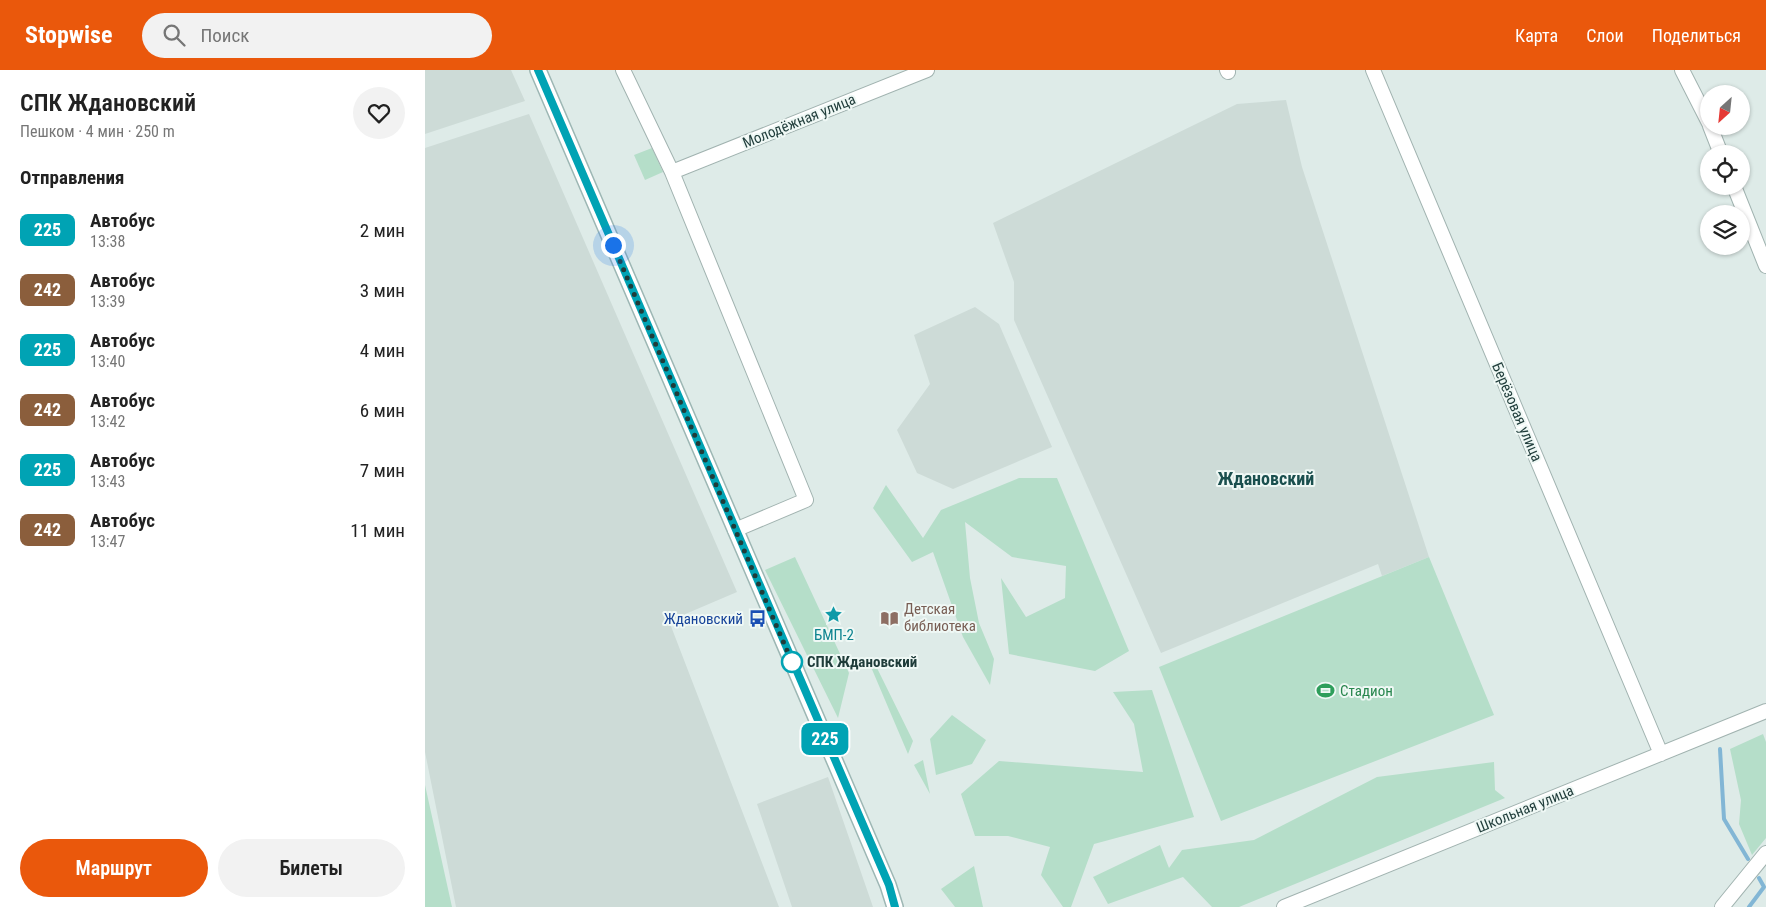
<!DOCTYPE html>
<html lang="ru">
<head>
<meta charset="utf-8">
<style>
	body { margin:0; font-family:"Roboto Condensed",sans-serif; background:#f2f2f2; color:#222; height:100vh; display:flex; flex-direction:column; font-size:19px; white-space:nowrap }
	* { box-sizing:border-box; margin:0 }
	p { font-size:16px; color:#767676 }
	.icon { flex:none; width:28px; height:28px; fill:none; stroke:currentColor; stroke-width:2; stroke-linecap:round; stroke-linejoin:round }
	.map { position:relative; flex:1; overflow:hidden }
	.sheet { display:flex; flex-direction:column; background:#fff; width:425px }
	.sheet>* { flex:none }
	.badge { padding:0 10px; border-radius:8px; font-size:18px; line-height:32px }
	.needle { width:32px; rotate:207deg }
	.controls { position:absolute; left:1275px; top:15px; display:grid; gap:10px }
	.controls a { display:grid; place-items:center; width:50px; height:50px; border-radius:50%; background:#fff; box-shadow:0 1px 4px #0004; font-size:25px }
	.you { position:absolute; width:25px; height:25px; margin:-12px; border:4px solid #fff; border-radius:50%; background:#1a73e8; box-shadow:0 0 0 8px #1a73e833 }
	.map>.badge { position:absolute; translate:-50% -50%; box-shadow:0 0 0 2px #fff }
	h2 { padding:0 20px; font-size:19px; line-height:45px }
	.round { display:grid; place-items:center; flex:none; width:52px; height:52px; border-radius:26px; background:#f2f2f2 }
	.overview { display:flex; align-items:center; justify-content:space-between; height:85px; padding:0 20px }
	h1 { font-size:24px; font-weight:600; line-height:38px }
	.cta { display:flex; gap:10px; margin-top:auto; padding:10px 20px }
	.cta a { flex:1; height:58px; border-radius:30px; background:#ea580c; color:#fff; font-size:20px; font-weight:600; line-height:58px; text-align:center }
	.cta a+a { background:#f2f2f2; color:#222 }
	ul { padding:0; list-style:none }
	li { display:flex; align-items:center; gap:15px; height:60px; padding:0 20px }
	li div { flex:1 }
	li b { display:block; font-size:19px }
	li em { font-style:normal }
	li .badge { min-width:55px; font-weight:700; text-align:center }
	header { display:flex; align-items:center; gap:30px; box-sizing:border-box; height:70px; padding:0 25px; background:#ea580c; color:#fff }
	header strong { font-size:24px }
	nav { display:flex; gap:28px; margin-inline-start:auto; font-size:18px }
	.search { width:350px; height:45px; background:#f2f2f2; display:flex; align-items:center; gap:12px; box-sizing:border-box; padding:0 18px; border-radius:28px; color:#767676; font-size:19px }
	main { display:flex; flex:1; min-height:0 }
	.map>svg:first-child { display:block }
	.built { fill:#cddbd7 }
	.green { fill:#b5dec9 }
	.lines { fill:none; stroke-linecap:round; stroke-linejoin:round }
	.stream { stroke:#82b6d5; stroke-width:4 }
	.street-casing { stroke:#a1b3b0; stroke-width:16 }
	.secondary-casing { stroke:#9db7b4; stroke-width:18 }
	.street { stroke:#fff; stroke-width:14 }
	.secondary { stroke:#fff; stroke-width:15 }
	.line-casing { stroke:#fff; stroke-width:11 }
	.line { stroke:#00a3b4; stroke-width:8 }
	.walk { stroke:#1f3c3a; stroke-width:5; stroke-dasharray:0 9 }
	.stop-dot { fill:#fff; stroke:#00a3b4; stroke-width:2.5 }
	.labels { text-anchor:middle; stroke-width:4; stroke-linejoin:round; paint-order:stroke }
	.street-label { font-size:15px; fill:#1f3c3a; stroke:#eff8f5 }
	.education-label { font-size:15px; fill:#785e54; stroke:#eff8f5; text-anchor:start }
	.transit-label { font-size:15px; fill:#164399; stroke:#eff8f5; text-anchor:end }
	.culture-label { font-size:15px; fill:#0d838f; stroke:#eff8f5 }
	.stop-label { font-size:15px; font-weight:bold; fill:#1f3c3a; stroke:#eff8f5; text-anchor:start }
	.leisure-label { font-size:15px; fill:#27864d; stroke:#eff8f5; text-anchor:start }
	.quarter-label { font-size:18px; font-weight:bold; fill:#1a4f4e; stroke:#eff8f5 }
</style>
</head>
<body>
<header>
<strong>Stopwise</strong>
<div class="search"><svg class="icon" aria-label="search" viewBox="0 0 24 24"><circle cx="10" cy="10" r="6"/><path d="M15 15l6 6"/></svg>Поиск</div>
<nav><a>Карта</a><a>Слои</a><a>Поделиться</a></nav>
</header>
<main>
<section class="sheet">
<div class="overview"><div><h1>СПК Ждановский</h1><p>Пешком · 4 мин · 250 m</p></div><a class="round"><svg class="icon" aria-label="heart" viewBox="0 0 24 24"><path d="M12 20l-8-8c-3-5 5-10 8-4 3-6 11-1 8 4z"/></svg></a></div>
<h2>Отправления</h2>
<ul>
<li><span class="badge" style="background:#00a3b4;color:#fff">225</span><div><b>Автобус</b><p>13:38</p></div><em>2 мин</em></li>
<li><span class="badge" style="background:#8b5e3c;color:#fff">242</span><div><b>Автобус</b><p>13:39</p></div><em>3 мин</em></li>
<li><span class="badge" style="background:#00a3b4;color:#fff">225</span><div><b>Автобус</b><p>13:40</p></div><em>4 мин</em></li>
<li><span class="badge" style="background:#8b5e3c;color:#fff">242</span><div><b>Автобус</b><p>13:42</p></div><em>6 мин</em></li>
<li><span class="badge" style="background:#00a3b4;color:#fff">225</span><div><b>Автобус</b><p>13:43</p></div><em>7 мин</em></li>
<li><span class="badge" style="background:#8b5e3c;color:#fff">242</span><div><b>Автобус</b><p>13:47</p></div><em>11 мин</em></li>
</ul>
<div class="cta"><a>Маршрут</a><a>Билеты</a></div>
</section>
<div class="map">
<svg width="1341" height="837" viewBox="0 0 1341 837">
	<rect width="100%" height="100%" fill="#deebe8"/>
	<path class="built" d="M0,0h86l14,31 -100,33z
		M861,30l16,67 127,390 -47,19 -4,-12 -217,89 -147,-333v-38l-21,-59 244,-119z
		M104,44l208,478 -68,29 110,286h-323l-31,-155v-604z
		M550,237l24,17 53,123 -99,42 -36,-16 -20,-43 33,-46 -16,-49z
		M403,707l45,130h-81l-35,-103z"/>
	<path class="green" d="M227,78l11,24 -18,8 -11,-25z
		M594,408h38l72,173 -34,20 -86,-17 -8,-76 25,39 39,-19 1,-32 -54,-9 -47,-35 5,56 9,45 15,36 -4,26 -27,-48 -30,-85 -21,10 -39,-54 13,-23 37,53 18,-28z
		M370,487l54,116 -11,45 -73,-148z
		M1004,487l65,158 -273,106 -62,-154z
		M443,590l9,8 36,73 -5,13z
		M727,620l42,127 -100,27 -23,63h-8l-22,-32 9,-28 -42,-11h-33l-14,-42 38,-33 144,11 -9,-48 -21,-32z
		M527,645l34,25 -14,24 -36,11 -6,-36z
		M1338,664l3,8v96l-14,17 -13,-31 2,-24 -11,-51z
		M498,690l7,34 -16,-29z
		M1069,692l1,28 10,8 -266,109h-27l-29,-30 -75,27 -15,-27 67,-32 9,23 13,-18 72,-10 123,-63z
		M0,715l27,122h-27z
		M549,796l9,41h-28l-14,-18z"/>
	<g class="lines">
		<path class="stream" d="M1295,679l4,70 24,40
			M1324,837l15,-20 -5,-9"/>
		<defs>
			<path id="street" d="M198,0l49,102 134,328 -71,30
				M802,0l1,2
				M948,0l288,684
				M1257,0l27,53
				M1285,56l11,28
				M247,102l255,-102
				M1309,116l32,80
				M859,837l482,-196
				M1297,837l44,-54"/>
			<path id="secondary" d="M113,0l350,815 7,22"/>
		</defs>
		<use href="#street" class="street-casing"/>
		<use href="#secondary" class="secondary-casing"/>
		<use href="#street" class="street"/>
		<use href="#secondary" class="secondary"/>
	</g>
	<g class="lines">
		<defs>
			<path id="line" d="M113,0l351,815 6,22"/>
		</defs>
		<use href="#line" class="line-casing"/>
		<use href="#line" class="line"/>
		<path class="walk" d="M188,175l179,417"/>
	</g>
	<defs>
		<symbol id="sight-bare" viewBox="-9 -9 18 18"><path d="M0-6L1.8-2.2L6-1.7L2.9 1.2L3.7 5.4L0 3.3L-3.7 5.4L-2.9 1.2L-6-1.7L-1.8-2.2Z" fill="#0f9aa8" stroke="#eff8f5" stroke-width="2.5" paint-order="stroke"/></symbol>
		<symbol id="library-bare" viewBox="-9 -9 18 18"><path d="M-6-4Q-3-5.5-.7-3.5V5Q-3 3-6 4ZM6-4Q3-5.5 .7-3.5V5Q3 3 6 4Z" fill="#8d6e63" stroke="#eff8f5" stroke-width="2.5" paint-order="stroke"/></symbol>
		<symbol id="bus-bare" viewBox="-9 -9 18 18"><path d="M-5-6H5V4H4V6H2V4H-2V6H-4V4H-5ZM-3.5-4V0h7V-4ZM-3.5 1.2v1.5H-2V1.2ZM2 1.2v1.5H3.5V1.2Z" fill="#1a4fb4" stroke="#eff8f5" stroke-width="2.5" paint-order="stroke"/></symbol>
		<symbol id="stadium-bare" viewBox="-9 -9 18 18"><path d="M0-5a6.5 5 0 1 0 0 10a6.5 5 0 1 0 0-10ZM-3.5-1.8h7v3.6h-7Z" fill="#2e9e5b" stroke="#eff8f5" stroke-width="2.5" paint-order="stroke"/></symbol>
	</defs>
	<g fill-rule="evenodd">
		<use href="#sight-bare" x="396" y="532" width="25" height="25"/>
		<use href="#library-bare" x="452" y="536" width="25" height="25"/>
		<use href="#bus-bare" x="320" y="536" width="25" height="25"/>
		<use href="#stadium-bare" x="888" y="608" width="25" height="25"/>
	</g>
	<circle class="stop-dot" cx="367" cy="592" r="10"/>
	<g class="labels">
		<g class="street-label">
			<text transform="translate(374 51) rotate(-22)" y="5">Молодёжная улица</text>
			<text transform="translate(1092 342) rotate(67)" y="5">Берёзовая улица</text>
			<text transform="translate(1100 739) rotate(-22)" y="5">Школьная улица</text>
		</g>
		<g class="education-label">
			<text x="479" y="544">Детская<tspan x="479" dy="17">библиотека</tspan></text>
		</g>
		<g class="transit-label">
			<text x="318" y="554">Ждановский</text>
		</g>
		<g class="culture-label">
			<text x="409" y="570">БМП-2</text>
		</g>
		<g class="stop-label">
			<text x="382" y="597">СПК Ждановский</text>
		</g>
		<g class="leisure-label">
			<text x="915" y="626">Стадион</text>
		</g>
		<g class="quarter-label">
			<text x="841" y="415">Ждановский</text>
		</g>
	</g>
</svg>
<div class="controls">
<a><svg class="needle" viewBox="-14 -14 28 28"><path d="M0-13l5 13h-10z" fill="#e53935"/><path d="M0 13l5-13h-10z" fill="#767676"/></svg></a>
<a><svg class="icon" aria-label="locate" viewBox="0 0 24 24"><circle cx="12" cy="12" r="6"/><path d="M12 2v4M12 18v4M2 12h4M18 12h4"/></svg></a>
<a><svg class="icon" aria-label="layers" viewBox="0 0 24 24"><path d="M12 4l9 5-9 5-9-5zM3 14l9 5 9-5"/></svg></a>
</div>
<div class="you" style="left:188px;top:175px"></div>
<b class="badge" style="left:400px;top:669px;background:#00a3b4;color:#fff">225</b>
</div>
</main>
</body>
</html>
